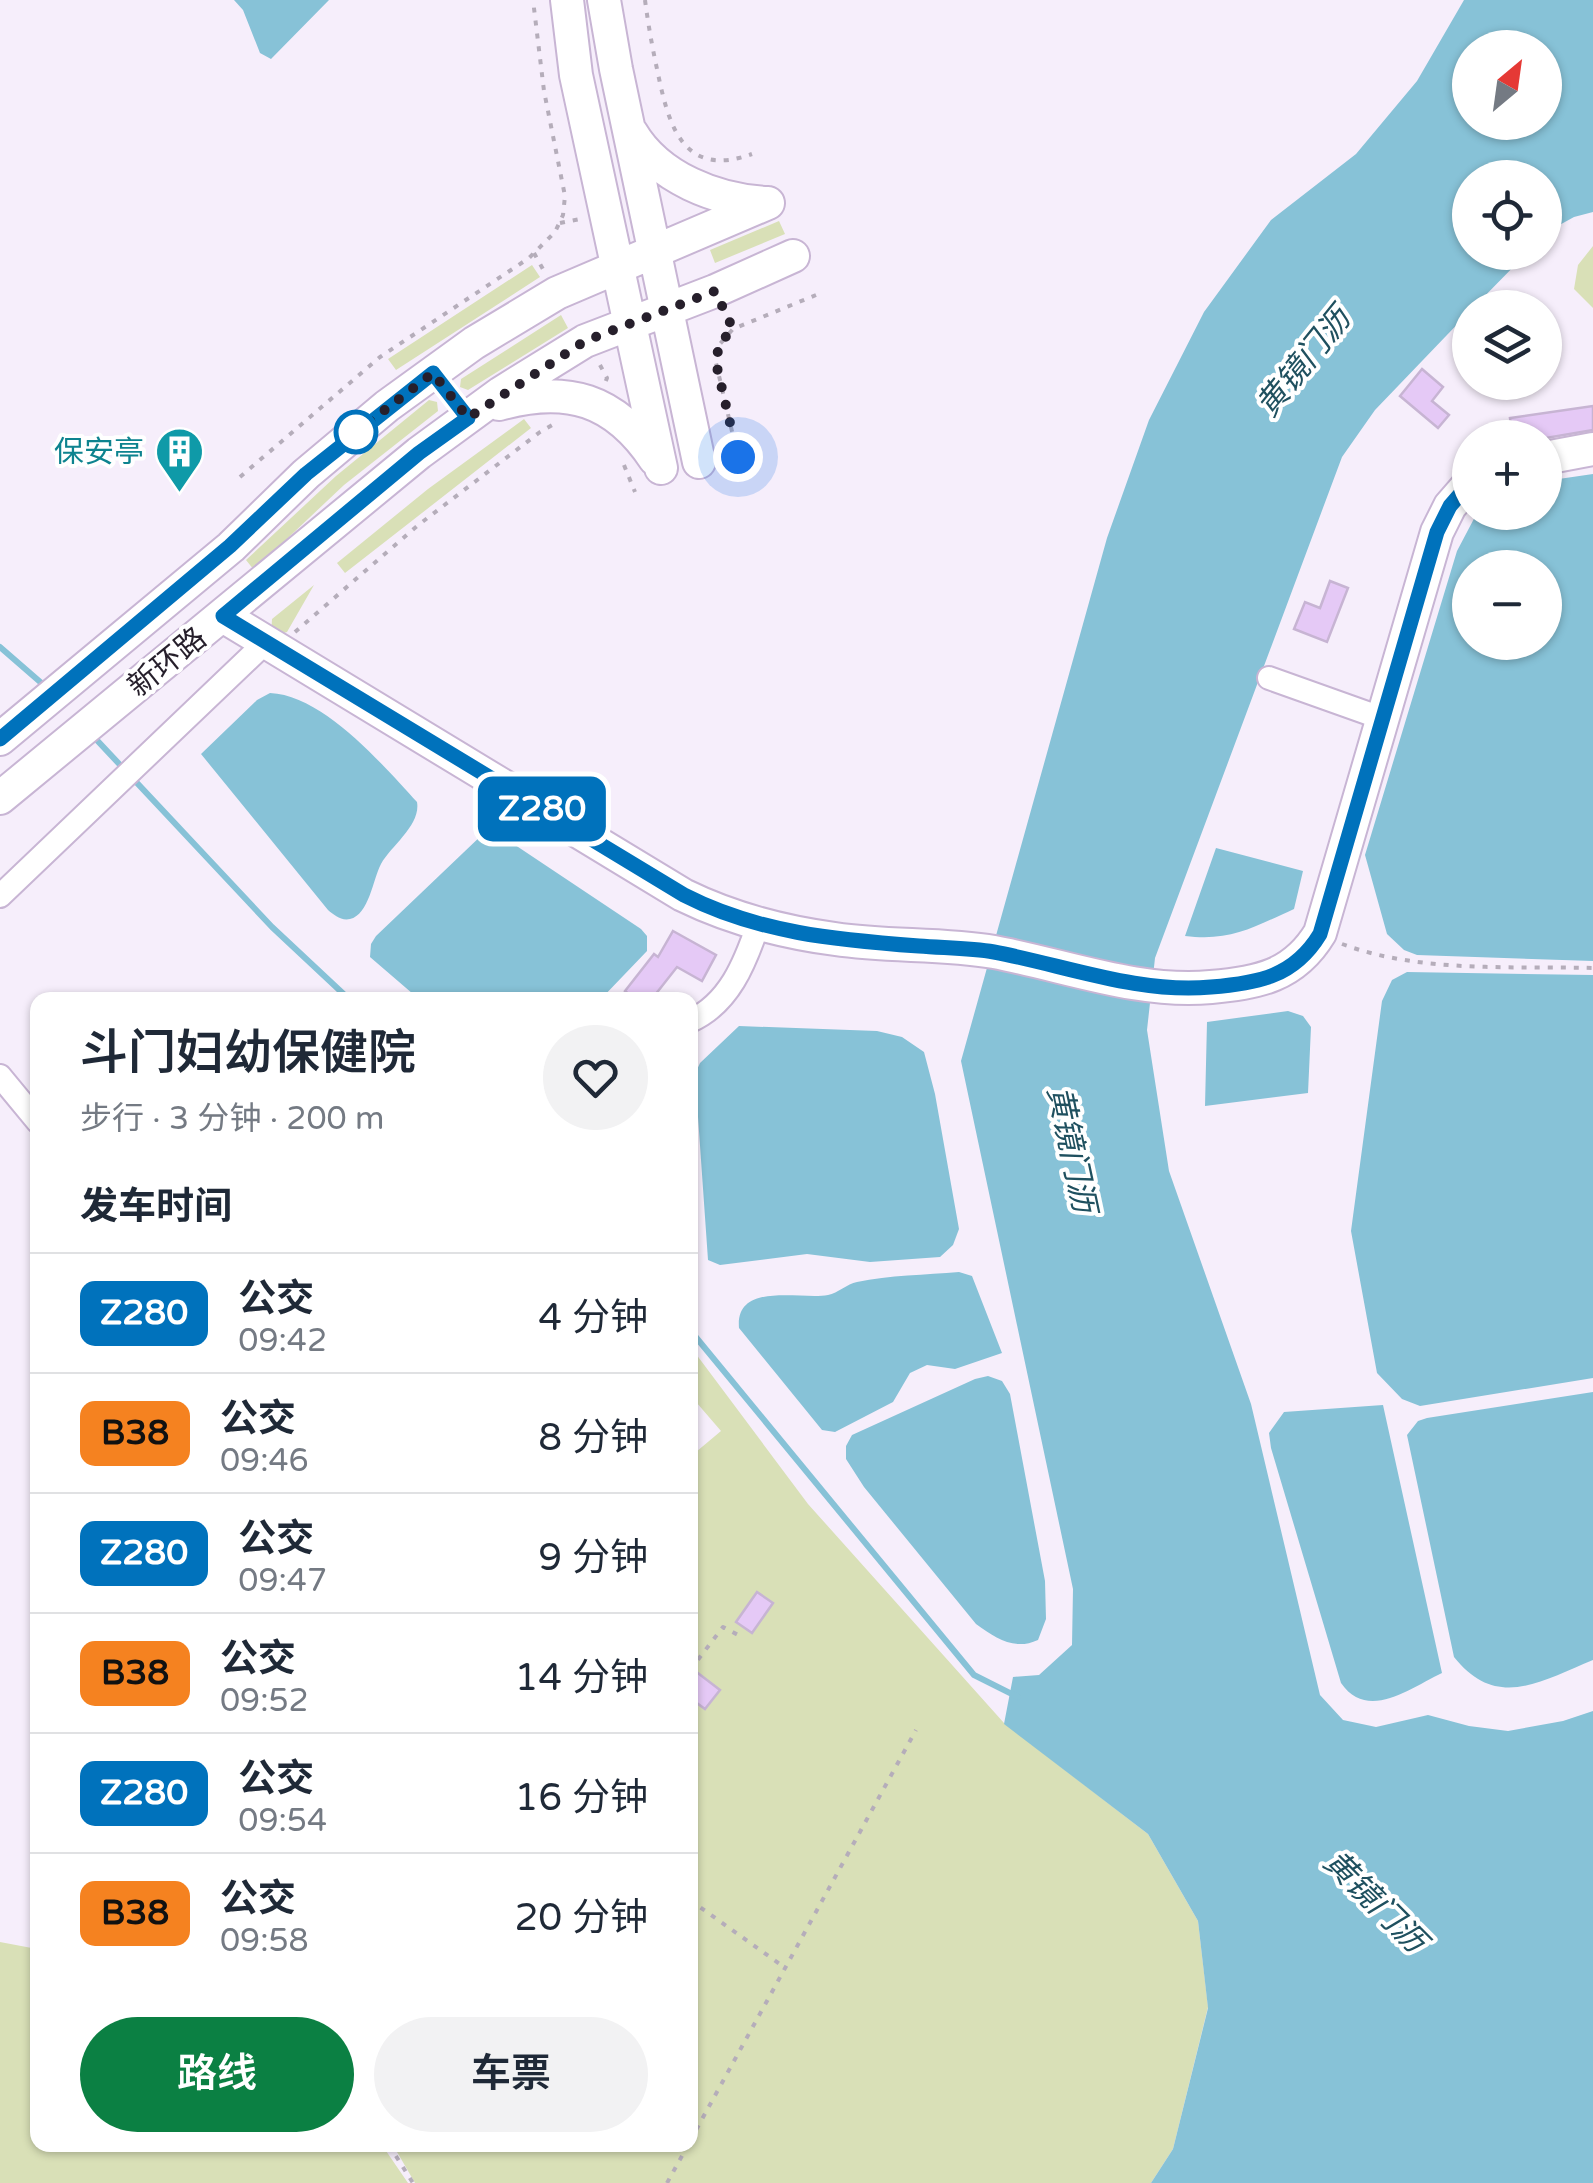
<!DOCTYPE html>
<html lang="zh">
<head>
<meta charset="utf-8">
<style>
	body { margin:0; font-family:"Varela Round","Noto Sans SC",sans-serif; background:#f2f2f3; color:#1f2937; height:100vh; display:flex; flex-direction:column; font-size:38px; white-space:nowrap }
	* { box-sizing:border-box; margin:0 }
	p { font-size:32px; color:#747a83 }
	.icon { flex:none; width:55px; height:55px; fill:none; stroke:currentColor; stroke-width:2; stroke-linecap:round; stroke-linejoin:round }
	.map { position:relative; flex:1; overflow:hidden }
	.panel { position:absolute; left:30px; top:992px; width:668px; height:1160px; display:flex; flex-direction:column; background:#fff; border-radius:20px; box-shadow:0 2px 8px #0004 }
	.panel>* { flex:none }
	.badge { padding:0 20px; border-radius:15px; font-size:35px; line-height:65px }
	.needle { width:65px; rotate:29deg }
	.tools { position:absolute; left:1452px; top:30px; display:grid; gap:20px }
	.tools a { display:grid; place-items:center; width:110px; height:110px; border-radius:50%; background:#fff; box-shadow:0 2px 8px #0004; font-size:50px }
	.you { position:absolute; width:50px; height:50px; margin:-25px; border:8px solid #fff; border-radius:50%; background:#1a73e8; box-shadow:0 0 0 15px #1a73e833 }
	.map>.badge { position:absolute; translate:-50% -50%; box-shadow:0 0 0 5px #fff }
	h2 { padding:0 50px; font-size:38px; line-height:90px }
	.round { display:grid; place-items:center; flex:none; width:105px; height:105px; border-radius:52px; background:#f2f2f3 }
	.overview { display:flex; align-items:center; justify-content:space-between; height:170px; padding:0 50px }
	h1 { font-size:48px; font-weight:600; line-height:75px }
	.action { display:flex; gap:20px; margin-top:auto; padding:20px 50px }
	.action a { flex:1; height:115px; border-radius:60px; background:#0b8043; color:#fff; font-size:40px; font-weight:600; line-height:115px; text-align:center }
	.action a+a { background:#f2f2f3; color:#1f2937 }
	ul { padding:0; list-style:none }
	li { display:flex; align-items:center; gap:30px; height:120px; padding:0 50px; border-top:2px solid #e0e1e3 }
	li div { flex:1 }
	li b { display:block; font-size:38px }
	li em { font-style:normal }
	li .badge { min-width:110px; font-weight:700; text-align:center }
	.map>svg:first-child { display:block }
	.green { fill:#d9e0b7 }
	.water { fill:#87c2d7; fill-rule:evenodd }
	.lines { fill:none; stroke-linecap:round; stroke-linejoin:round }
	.stream { stroke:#87c2d7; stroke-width:6 }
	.building { fill:#e5c9f6; stroke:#c7b4d3; stroke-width:2.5 }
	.street-casing { stroke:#c8b5d4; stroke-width:26 }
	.secondary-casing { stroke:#c8b5d4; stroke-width:36 }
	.path { stroke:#b5adba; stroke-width:4; stroke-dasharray:5 8; stroke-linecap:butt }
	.street { stroke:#fff; stroke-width:22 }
	.secondary { stroke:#fff; stroke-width:32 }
	.line-casing { stroke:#fff; stroke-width:22 }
	.line { stroke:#0072bc; stroke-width:15 }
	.walk { stroke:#261f2b; stroke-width:10; stroke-dasharray:0 18 }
	.stop-dot { fill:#fff; stroke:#0072bc; stroke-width:5 }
	.labels { text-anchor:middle; stroke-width:8; stroke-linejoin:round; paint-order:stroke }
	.culture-label { font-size:30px; fill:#0d838f; stroke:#fff; text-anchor:end }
	.street-label { font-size:30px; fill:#261f2b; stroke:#fff }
	.water-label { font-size:32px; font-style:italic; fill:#1f505f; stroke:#fff }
</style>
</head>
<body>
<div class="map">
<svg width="1593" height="2183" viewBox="0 0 1593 2183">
	<rect width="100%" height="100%" fill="#f6eefb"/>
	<path class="green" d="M779,221l6,13 -70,29 -5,-13z
		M1593,246v62l-19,-19 4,-24z
		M532,265l8,12 -144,93 -8,-11z
		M561,315l7,13 -100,62 -8,-3 1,-8z
		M429,400l8,2 1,9 -94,74 -90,85 -8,-10 90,-84z
		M524,419l7,9 -186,145 -8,-10 91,-74z
		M314,585l-27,47 -16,5 1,-18z
		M690,1346l118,158 196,219 144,111 50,87 10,86 -35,142 -22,34h-736l-22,-38h297v-688l31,-26 -31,-36z
		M0,1942l37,7 1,196h344l26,38h-408z"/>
	<path class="water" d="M234,0h95l-58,59 -11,-6 -17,-43z
		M1464,0h129v212l-19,5 -29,16v-55h-75v74l57,1 -53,54 -4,1v3l-95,99 -33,47 -187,501 -8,72 22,141 82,233 69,291 23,25 33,7 52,-12 41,11 39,5 55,-10 30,-10v472h-442l22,-34 35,-141 -10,-87 -50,-87 -144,-110 9,-47 26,-2 33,-30 1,-56 -112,-528 146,-523 42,-118 55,-108 67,-92 85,-66 61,-73zM1470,48h75v74h-75z
		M1593,474v487l-176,-6 -13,-5 -17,-16 -22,-79 92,-304 20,-38 68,-1v-31zM1470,568h75v74h-75z
		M270,693c53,2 113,72 147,109 4,23 -25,43 -36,62 -8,15 -12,51 -31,55 -9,2 -16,-4 -22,-9l-127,-156 56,-54z
		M485,832l18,5 138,92 6,7v15l-47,49h-180l-50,-43 1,-13 5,-8z
		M1216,848l87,23 -9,38c-40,18 -64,33 -109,27z
		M1407,972l186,3v403l-173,28 -18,-7 -25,-26 -26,-142 31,-230 10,-21z
		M1288,1011l15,5 8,11 -3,66 -103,13 2,-84z
		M739,1026l138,5 25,6 22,15 11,42 24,135 -6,16 -13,12 -70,5 -63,-8 -87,11 -12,-5 -13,-186 5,-11z
		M959,1272l13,4 30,77 -47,16 -28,-4 -17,8 -17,29 -58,30 -13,-2 -83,-102c-4,-47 62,-28 89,-33 10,-2 19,-11 29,-13 32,-7 69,-7 102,-10z
		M988,1376l14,5 8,13 35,187 1,38 -8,21c-24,11 -42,-2 -62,-16l-112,-137 -18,-28v-13l6,-11 123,-56z
		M1593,1392v268c-52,21 -96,51 -139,-3l-47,-222 11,-14 9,-3z
		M1383,1405l59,268c-32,15 -74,49 -101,10l-70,-235 -2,-15 15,-21z"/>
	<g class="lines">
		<path class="stream" d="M0,647l46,40
			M93,736l179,191 78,73
			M690,1330l284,345 44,22"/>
	</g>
	<path class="building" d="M1422,369l21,18 -11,14 17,14 -11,13 -38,-32z
		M1593,406v24l-47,8h-33l-3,-20z
		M1330,581l18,7 -21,54 -33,-13 11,-27 15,6z
		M673,931l43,24 -14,26 -25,-14 -26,33h-15l-11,-9 29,-37 4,3z
		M757,1592l16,11 -21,30 -16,-11z
		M690,1667l30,23 -15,19 -15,-11z"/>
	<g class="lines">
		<defs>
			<path id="street" d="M1269,678l115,41
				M0,896l266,-254
				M690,1021c39,-17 55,-58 68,-96
				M0,1076l38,46"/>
			<path id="secondary" d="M567,0l9,75 85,393
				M604,0l12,69 83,393
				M631,132c27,46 86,69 137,71
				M499,404c68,-19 116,-5 156,55
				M1545,458l48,-9
				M223,616l460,279c49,24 99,37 152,44 53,8 107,4 159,13 70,13 145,42 217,35 47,-4 83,-11 109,-54l117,-401 13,-26 20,-23
				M0,739l231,-192 75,-73 81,-68 87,-63 83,-50 211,-90
				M0,798l419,-345 82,-60 84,-52 130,-50 78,-35"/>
		</defs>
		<use href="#street" class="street-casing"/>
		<use href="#secondary" class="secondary-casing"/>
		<path class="path" d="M645,0c3,23 7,46 12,69 11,53 24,111 95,85
			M560,223l20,-4
			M534,253l10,18
			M600,365l7,13 -2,5
			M738,457l-22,-94 3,-18 14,-16 83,-34
			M624,465l11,27
			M240,477l140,-120 149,-99 26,-26 8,-17 2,-19 -21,-105 -11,-91
			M295,632l122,-106 123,-94 16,-9
			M1342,944c78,29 169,22 251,24
			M690,1670l33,-43 17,9
			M690,1900l94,67
			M690,2141l226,-411
			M389,2145l24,38
			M667,2183l21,-38"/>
		<use href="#street" class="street"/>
		<use href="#secondary" class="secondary"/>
	</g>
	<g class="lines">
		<defs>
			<path id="line" d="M0,739l230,-193 76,-72 127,-101 35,45 -49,35 -196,163 461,279c74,38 153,45 235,51 25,2 51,2 75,6 70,13 145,42 217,35 47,-4 83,-10 109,-53l117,-402 13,-26 20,-23"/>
		</defs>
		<use href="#line" class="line-casing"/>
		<use href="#line" class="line"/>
		<path class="walk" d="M356,432l77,-59 35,45 117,-77 130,-50 18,38 -14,15 -3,19 22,94"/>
	</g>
	<defs>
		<symbol id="building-pin" viewBox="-11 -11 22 30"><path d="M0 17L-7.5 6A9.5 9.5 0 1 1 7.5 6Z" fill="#0f9aa8" stroke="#fff"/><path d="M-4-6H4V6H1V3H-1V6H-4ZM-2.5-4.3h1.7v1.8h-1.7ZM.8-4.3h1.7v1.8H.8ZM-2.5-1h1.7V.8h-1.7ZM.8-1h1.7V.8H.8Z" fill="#fff"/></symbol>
	</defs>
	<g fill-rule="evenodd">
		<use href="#building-pin" x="152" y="424" width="55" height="75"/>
	</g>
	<circle class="stop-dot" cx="356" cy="432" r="20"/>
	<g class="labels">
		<g class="culture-label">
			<text x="144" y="462">保安亭</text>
		</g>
		<g class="street-label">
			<text transform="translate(167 662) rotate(-39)" y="10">新环路</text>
		</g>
		<g class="water-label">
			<text transform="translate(1303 362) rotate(-51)" y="11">黄镜门沥</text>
			<text transform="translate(1072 1149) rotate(78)" y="11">黄镜门沥</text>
			<text transform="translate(1375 1901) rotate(45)" y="11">黄镜门沥</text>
		</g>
	</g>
</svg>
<div class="tools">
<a><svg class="needle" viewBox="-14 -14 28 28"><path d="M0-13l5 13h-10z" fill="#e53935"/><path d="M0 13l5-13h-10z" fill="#747a83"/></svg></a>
<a><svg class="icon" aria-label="locate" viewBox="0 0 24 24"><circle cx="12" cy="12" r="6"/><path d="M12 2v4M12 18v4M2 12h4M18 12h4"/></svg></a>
<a><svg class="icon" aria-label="layers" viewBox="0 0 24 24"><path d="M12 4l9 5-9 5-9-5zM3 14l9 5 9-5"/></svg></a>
<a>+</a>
<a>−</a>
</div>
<div class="you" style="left:738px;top:457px"></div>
<b class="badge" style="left:542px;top:809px;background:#0072bc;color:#fff">Z280</b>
<section class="panel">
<div class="overview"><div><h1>斗门妇幼保健院</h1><p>步行 · 3 分钟 · 200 m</p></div><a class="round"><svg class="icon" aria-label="heart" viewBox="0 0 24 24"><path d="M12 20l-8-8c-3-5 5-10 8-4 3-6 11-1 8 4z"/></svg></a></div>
<h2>发车时间</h2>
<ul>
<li><span class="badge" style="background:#0072bc;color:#fff">Z280</span><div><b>公交</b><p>09:42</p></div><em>4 分钟</em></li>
<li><span class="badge" style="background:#f58220;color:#111">B38</span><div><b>公交</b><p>09:46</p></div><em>8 分钟</em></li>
<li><span class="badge" style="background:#0072bc;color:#fff">Z280</span><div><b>公交</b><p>09:47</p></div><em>9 分钟</em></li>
<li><span class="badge" style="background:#f58220;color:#111">B38</span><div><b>公交</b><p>09:52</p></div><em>14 分钟</em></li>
<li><span class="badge" style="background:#0072bc;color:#fff">Z280</span><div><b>公交</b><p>09:54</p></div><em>16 分钟</em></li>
<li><span class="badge" style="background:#f58220;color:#111">B38</span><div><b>公交</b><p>09:58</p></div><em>20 分钟</em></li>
</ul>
<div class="action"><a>路线</a><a>车票</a></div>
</section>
</div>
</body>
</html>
